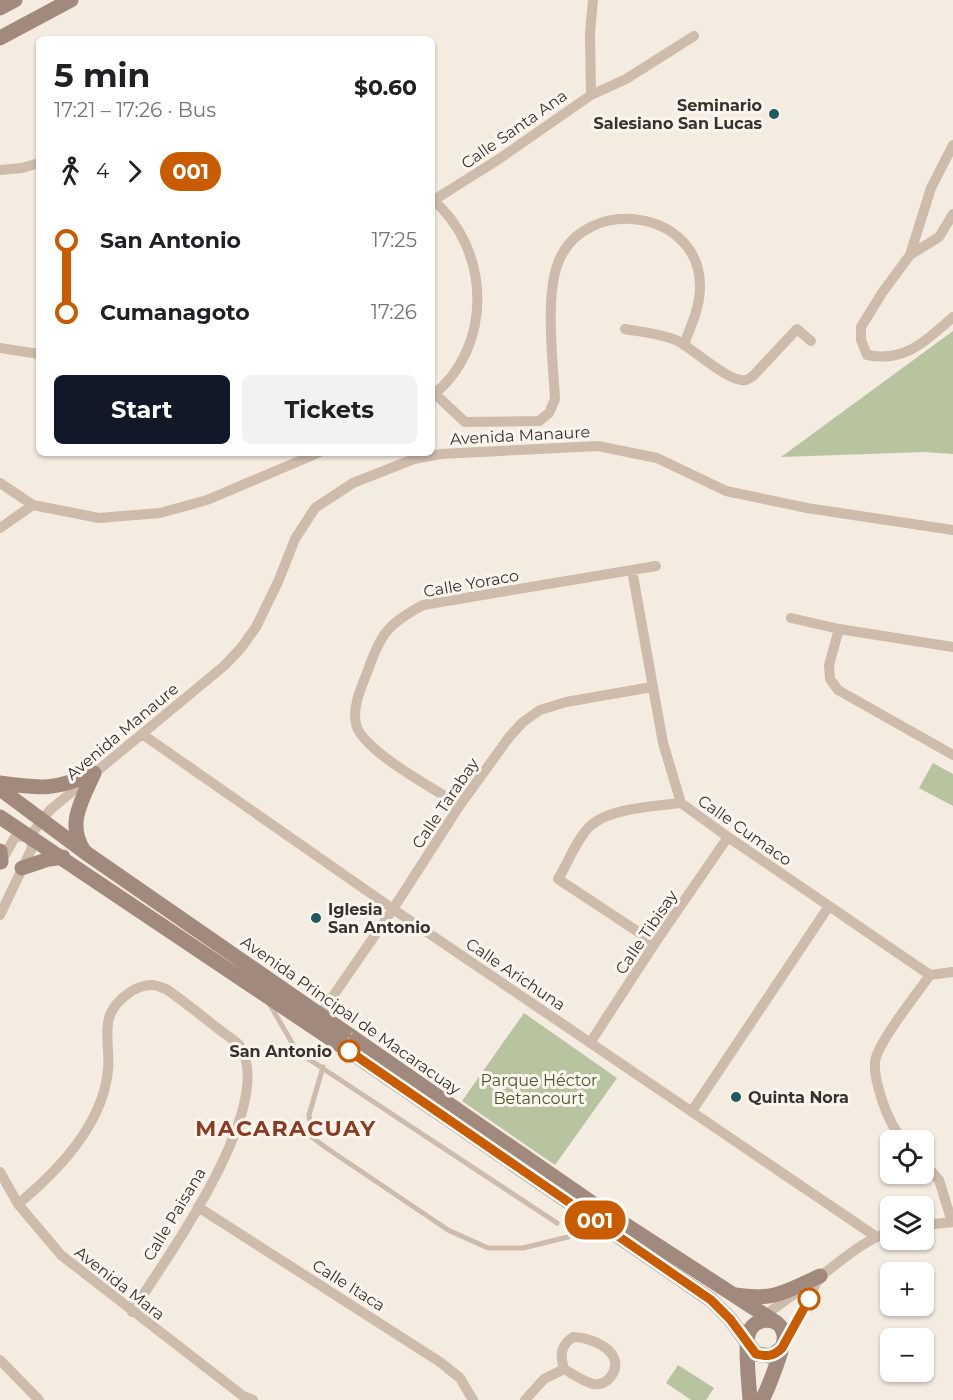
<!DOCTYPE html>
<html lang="en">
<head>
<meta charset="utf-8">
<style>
	body { margin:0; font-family:Montserrat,sans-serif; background:#f2f2f2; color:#202124; height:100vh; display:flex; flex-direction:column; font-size:22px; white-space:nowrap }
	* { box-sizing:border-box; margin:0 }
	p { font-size:20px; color:#757577 }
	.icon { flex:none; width:33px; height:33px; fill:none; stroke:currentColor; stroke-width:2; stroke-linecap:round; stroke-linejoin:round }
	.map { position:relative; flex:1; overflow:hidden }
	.panel { position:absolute; left:36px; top:36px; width:399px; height:420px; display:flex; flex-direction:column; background:#fff; border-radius:9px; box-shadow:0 2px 4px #0004 }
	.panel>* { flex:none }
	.badge { padding:0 12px; border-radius:20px; font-size:21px; line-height:39px }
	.fabs { position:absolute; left:880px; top:1130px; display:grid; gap:12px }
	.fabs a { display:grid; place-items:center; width:54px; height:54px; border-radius:9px; background:#fff; box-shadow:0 2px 4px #0004; font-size:30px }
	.map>.badge { position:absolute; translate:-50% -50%; box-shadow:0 0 0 3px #fff }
	.legs { display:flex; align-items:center; gap:9px; height:66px; padding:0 18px; font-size:20px }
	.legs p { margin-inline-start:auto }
	.summary { display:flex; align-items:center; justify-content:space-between; height:102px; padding:0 18px }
	h1 { font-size:33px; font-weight:700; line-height:45px }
	.action { display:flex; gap:12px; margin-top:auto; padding:12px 18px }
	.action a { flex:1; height:69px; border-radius:9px; background:#111827; color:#fff; font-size:24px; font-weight:700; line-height:69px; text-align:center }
	.action a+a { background:#f2f2f2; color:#202124 }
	ul { padding:0 18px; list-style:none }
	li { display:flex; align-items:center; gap:21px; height:72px; font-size:22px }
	li i { display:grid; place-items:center; width:9px; height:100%; margin:0 8px; background:currentColor }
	li i::after { content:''; width:15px; height:15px; margin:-8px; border:4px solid; border-radius:50%; background:#fff }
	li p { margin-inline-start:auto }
	li:first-child i { background:linear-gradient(#0000 50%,currentColor 0) }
	li:last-child i { background:linear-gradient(currentColor 50%,#0000 0) }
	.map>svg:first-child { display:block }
	.green { fill:#b8c4a0 }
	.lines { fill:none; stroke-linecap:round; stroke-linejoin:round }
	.lane { stroke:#cdbbac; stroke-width:5 }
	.street { stroke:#cdbbac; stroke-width:10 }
	.secondary { stroke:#a18a7d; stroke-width:15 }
	.path-bridge { stroke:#b9a596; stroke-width:2; stroke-dasharray:3 3; stroke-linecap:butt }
	.line-1-casing { stroke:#fff; stroke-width:14 }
	.line-1 { stroke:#c95b00; stroke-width:9 }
	.poi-dot { fill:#1f5a5e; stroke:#fbf5ee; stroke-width:2 }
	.stop-1-dot { fill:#fff; stroke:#c95b00; stroke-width:3 }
	.labels { text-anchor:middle; stroke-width:6; stroke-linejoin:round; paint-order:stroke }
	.poi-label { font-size:16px; font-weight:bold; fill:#3b302b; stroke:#fbf5ee; text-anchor:start }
	.street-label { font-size:16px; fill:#3b302b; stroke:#fbf5ee }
	.stop-label { font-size:16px; font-weight:bold; fill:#3b302b; stroke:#fbf5ee; text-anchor:end }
	.park-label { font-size:16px; fill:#4a5a2e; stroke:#fbf5ee }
	.district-label { font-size:22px; font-weight:bold; letter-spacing:1.5px; fill:#8c3b22; stroke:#fbf5ee }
</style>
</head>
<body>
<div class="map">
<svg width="953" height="1400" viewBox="0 0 953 1400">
	<rect width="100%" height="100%" fill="#f4ebe1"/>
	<path class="green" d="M953,331v123l-29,-2 -143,5z
		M933,763l20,11v32l-34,-18z
		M524,1013l93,65 -62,87 -93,-64z
		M678,1365l36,23 -8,12h-15l-25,-17z"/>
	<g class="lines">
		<path class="lane" d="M269,1003l26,45 6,6 256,169
			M323,1067l-14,48 3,22 13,10 123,83 40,18h35l45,-11 31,-11"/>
		<path class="street" d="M591,95l35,-16 68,-43
			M953,145l-22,43 -21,67 -28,38 -21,34v13l6,15c38,8 60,-15 86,-38
			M0,170l22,-2 17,-5
			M432,199c59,50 62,148 0,197
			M434,200l65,-41 92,-64 -1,-62 3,-33
			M910,255l29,-18 14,-23
			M625,329c16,3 36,5 51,11 15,7 53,43 69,40 3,0 5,-2 8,-4l44,-47 14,12
			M0,348l39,6
			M435,394l30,28 74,-1 10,-8 6,-14c-2,-37 -10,-103 3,-136 26,-69 143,-54 142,24 0,20 -9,39 -16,57
			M0,483l33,22 66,13 61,-5 47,-13 111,-47
			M0,528l33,-23
			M632,570l31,173 18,60 47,34 202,138
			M791,618l48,11 114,18
			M839,629l-10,36 1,14 8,11 115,65
			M142,734l251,175 482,327
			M460,805c-24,-15 -99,-55 -104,-81 -4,-18 6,-38 12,-54 13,-37 20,-46 55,-65l233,-39
			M30,836l20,-26 174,-144 17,-18 15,-21 22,-45 17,-43 20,-31 38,-25 61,-24 27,-5 157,-8 59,12 69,33 81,17 146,22
			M1,862l14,-25 15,-1
			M0,915l32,-67 -2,-12
			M655,943l-97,-64c10,-16 18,-39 32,-53 20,-18 65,-20 91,-23
			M930,975l23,-3
			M320,1015l73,-106 67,-104 50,-69 13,-14 17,-12 26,-8 86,-15
			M590,1043l65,-100 73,-106
			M692,1111l137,-205
			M903,1140c-9,-10 -15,-23 -20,-37 -4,-13 -9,-27 -8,-41 2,-19 42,-68 55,-87
			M924,1163l15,17 13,42
			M0,1172l18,32 43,51 182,141 10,4
			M18,1204c39,-32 85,-80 90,-134 2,-16 -4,-41 2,-55 6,-15 26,-31 43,-30 4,0 9,3 13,4 19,13 37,28 55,42 5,4 14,9 18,14 41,58 -75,216 -107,267
			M198,1207l242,155 20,16 13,22
			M924,1225l29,-3
			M815,1280c25,-17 46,-40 76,-48
			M761,1318l36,-26
			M573,1337c13,0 36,8 41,21 5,13 -7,28 -20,26 -10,-2 -21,-10 -30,-15 -4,-14 -4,-23 9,-32z
			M785,1342l35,-66
			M0,1360l39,40
			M525,1400l19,-21 20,-10"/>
		<path class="secondary" d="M0,8l15,-8
			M0,38l71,-38
			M0,783c41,6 56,7 94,-10
			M0,789l86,64 506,350 185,120
			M0,817l349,234 362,249 19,19 26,35 14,2 12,-8
			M0,851l1,11
			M84,851c-18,-27 -2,-51 10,-78
			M22,868l27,-9 14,-2
			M735,1295c39,6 50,-3 85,-19
			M750,1400c-1,-17 -5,-50 -2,-65 4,-19 33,-20 36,0 2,8 -17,56 -22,65"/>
		<path class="path-bridge" d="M338,1055l15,-24"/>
	</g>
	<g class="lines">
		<defs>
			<path id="line-1" d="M349,1051l362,249 19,19 26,35c11,3 18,2 26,-6l27,-49"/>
		</defs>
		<use href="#line-1" class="line-1-casing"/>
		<use href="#line-1" class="line-1"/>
	</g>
	<g class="poi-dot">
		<circle cx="774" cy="114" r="6"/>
		<circle cx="316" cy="918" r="6"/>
		<circle cx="736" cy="1097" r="6"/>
	</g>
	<g class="stop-1-dot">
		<circle cx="349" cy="1051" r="10"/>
		<circle cx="809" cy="1299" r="10"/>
	</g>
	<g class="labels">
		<g class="poi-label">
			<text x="762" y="111" text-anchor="end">Seminario<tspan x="762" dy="18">Salesiano San Lucas</tspan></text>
			<text x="328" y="915">Iglesia<tspan x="328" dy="18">San Antonio</tspan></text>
			<text x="748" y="1103">Quinta Nora</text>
		</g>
		<g class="street-label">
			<text transform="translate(514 129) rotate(-35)" y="6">Calle Santa Ana</text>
			<text transform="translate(520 435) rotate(-3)" y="6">Avenida Manaure</text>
			<text transform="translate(471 583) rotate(-10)" y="6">Calle Yoraco</text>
			<text transform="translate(122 731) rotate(-40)" y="6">Avenida Manaure</text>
			<text transform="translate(445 803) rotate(-56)" y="6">Calle Tarabay</text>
			<text transform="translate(745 830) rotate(35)" y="6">Calle Cumaco</text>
			<text transform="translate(646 932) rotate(-56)" y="6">Calle Tibisay</text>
			<text transform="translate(516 974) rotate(34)" y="6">Calle Arichuna</text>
			<text transform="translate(351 1015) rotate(35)" y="6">Avenida Principal de Macaracuay</text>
			<text transform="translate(174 1214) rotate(-59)" y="6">Calle Paisana</text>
			<text transform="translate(120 1283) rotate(38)" y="6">Avenida Mara</text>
			<text transform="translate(349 1285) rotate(32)" y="6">Calle Itaca</text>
		</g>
		<g class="stop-label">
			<text x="332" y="1057">San Antonio</text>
		</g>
		<g class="park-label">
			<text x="539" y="1086">Parque Héctor<tspan x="539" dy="18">Betancourt</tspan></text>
		</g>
		<g class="district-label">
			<text x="286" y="1136">MACARACUAY</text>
		</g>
	</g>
</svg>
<div class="fabs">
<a><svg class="icon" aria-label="locate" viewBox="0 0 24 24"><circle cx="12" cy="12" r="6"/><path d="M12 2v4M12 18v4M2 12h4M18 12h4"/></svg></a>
<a><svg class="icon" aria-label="layers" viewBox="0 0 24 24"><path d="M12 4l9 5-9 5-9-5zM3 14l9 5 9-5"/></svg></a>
<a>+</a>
<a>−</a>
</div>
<b class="badge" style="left:595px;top:1220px;background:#c95b00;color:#fff">001</b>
<section class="panel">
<div class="summary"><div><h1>5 min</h1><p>17:21 – 17:26 · Bus</p></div><b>$0.60</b></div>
<div class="legs"><svg class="icon" aria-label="walk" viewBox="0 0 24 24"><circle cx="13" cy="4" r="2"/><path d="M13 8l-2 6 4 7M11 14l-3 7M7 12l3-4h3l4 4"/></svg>4<svg class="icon" aria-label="forward" viewBox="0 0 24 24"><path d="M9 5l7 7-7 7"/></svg><b class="badge" style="background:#c95b00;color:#fff">001</b></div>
<ul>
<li><i style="color:#c95b00"></i><b>San Antonio</b><p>17:25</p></li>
<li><i style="color:#c95b00"></i><b>Cumanagoto</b><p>17:26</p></li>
</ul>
<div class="action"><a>Start</a><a>Tickets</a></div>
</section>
</div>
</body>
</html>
